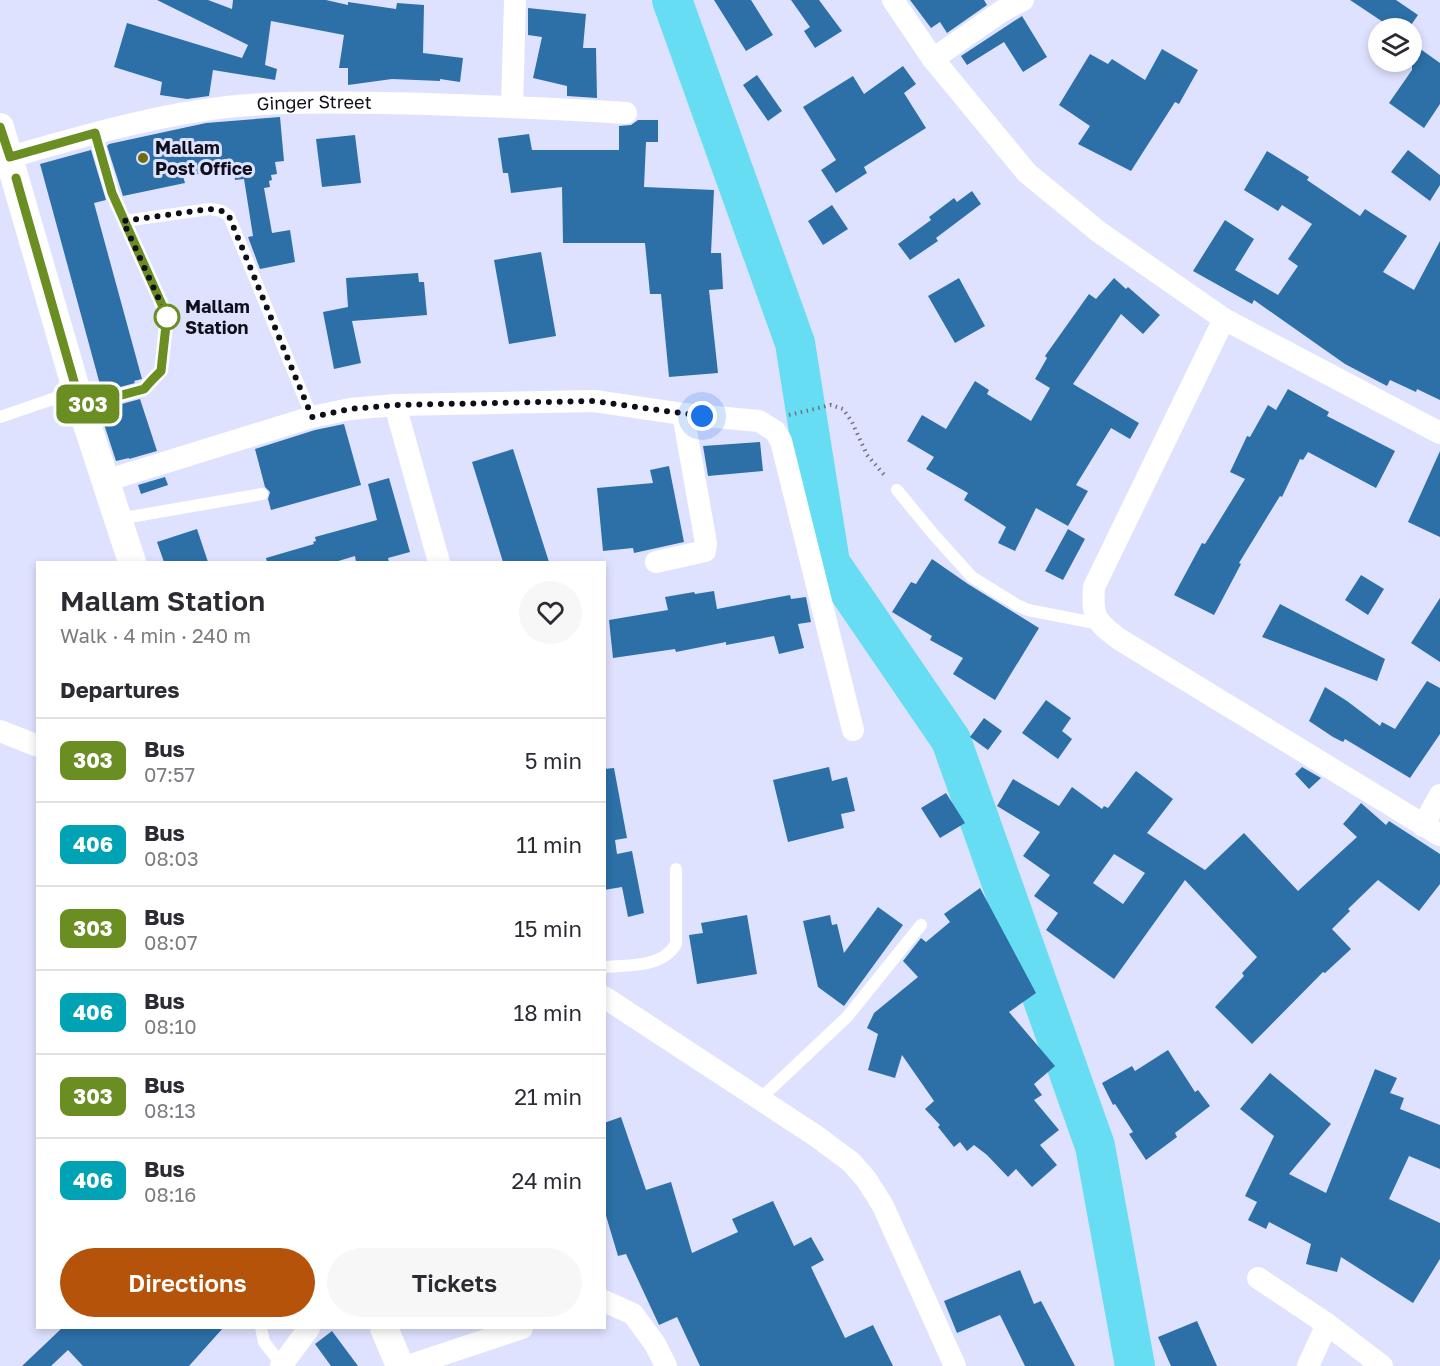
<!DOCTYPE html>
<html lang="en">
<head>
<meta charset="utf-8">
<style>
	body { margin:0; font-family:"Golos Text",sans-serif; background:#f7f7f7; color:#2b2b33; height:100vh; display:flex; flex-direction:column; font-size:22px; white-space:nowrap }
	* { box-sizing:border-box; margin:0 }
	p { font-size:20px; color:#7c7c81 }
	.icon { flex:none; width:33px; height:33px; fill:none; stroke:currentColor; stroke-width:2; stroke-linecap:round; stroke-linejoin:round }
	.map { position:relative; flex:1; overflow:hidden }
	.drawer { position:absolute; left:36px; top:561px; width:570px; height:768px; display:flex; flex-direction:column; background:#fff; border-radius:0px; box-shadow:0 3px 9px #0003 }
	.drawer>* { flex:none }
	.badge { padding:0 12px; border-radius:9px; font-size:21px; line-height:39px }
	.buttons { position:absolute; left:1368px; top:18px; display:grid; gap:12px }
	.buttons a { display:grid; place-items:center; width:54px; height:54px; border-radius:50%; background:#fff; box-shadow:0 3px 9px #0003; font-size:30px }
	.you { position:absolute; width:30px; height:30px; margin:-15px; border:4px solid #fff; border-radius:50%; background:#1a73e8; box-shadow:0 0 0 9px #1a73e833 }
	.map>.badge { position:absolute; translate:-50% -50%; box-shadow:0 0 0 3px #fff }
	h2 { padding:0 24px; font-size:22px; line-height:54px }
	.round { display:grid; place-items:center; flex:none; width:63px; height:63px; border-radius:32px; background:#f7f7f7 }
	.summary { display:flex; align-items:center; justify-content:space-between; height:102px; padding:0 24px }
	h1 { font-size:28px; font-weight:600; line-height:45px }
	.cta { display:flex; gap:12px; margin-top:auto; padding:12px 24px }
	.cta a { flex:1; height:69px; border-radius:36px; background:#b45309; color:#fff; font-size:24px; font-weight:600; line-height:69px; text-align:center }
	.cta a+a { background:#f7f7f7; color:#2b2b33 }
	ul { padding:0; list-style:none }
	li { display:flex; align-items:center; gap:18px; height:84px; padding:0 24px; border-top:2px solid #e1e1e2 }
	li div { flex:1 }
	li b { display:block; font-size:22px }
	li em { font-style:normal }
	li .badge { min-width:66px; font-weight:700; text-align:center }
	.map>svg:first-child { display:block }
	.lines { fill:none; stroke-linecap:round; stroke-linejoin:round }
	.river { stroke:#67ddf4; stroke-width:40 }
	.building { fill:#2c70a7; fill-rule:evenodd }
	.path { stroke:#6f7185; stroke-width:4; stroke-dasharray:1.5 4.5; stroke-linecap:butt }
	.service { stroke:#fff; stroke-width:12 }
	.minor { stroke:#fff; stroke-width:22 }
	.tertiary { stroke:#fff; stroke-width:28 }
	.line-casing { stroke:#fff; stroke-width:14 }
	.line { stroke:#6b8e23; stroke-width:9 }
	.walk { stroke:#0e0f1b; stroke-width:6; stroke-dasharray:0 10.8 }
	.poi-dot { fill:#706d0d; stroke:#dfe2ff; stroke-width:2 }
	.stop-dot { fill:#fff; stroke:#6b8e23; stroke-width:3 }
	.labels { text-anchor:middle; stroke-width:6; stroke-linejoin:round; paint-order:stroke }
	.street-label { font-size:18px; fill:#0e0f1b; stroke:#dfe2ff }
	.poi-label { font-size:18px; font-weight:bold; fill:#0e0f1b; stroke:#dfe2ff; text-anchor:start }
	.stop-label { font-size:18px; font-weight:bold; fill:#0e0f1b; stroke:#dfe2ff; text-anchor:start }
</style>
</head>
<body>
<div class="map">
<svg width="1440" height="1366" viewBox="0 0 1440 1366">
	<rect width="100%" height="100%" fill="#dfe2ff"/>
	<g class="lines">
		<path class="river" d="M672,0l123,343 35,220 121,177 144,406 40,220"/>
	</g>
	<path class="building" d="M157,0h51l24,9 1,-9h93l22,5v-3l48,7 1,-6 27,2 -1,48 40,5 -3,24 -20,-3v2l-48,-2 -44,6v-17h-9l5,-33 -73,-14 -6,44 12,4 -2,11 -62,-10 -4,26 -22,3 -27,-4 2,-13 -48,-15 13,-44 115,35 6,-13z
		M714,0h37l22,35 -27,16z
		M791,0h28l23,31 -27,17 -11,-17 6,-4z
		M910,0h74l3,5 -40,28 -7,-11 -9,6z
		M1350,0h46l22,15 -9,13h-17z
		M528,8l58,6 -3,34h13l1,50 -30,-2v-10l-34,-8 9,-41 -14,-2z
		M1022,16l25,41 -24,15 -19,-30 -37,23 -6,-9z
		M1412,43l28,20v41l-16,24 -35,-25 23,-33z
		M1162,49l36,21 -19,34 -4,-2 -44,69 -53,-27 12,-18 -31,-21 31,-51 18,10 4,-5 33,21z
		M903,66l13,18 -12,9 22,35 -62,39 3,6 -31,20 -15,-23 15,-10 -33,-53 50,-31 11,18z
		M757,75l25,36 -14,10 -25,-36z
		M280,117l4,44 -9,1 2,12 -6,1 1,5 -3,1 1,6 -6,1 8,45 18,-3 5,32 -35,7 -12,-32 5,-1 -9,-57 -9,1 -1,-11 -51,7 2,7 -62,13 -16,-50 2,-2 97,-21z
		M638,120h20v22h-12l-2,45 70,3 -3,63h10l2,36 -14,1 9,83 -49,4 -8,-83h-11l-5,-51h-82l-1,-56 -51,6 -3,-20h-5l-5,-35 31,-4 3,16h87v-24l12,-1z
		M355,135l6,48 -39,4 -6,-48z
		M91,150l15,50 -12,3 48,176 -8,2 1,2 -33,9 -62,-228z
		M1408,150l32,25v10l-10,16 -39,-29z
		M1267,151l42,26 -2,3 53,36 5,-7 42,27 -24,36 31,18 26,-49v159l-23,-11 -1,3 -26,-12 -3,6 -42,-22 -91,-64 -2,4 -59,-33 32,-51 29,19 -19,31 43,25 20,-29 -10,-7 24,-35 -30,-19 -4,6 -34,-21z
		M972,191l9,13 -45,34 2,3 -28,19 -12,-16 33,-24 -2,-3 25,-19 3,4z
		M832,205l16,24 -25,16 -15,-24z
		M541,252l15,84 -47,8 -15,-84z
		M418,273l1,9h5l3,33 -75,6 9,42 -27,6 -11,-57 25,-5 -2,-29z
		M959,278l26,48 -30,17 -27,-47z
		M1114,278l12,11 2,-2 32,28 -17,19 -22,-20 -48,70 66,39 -9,16 -19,-11 -35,57 12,6 -20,35 -32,-18 -21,43 -17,-8 8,-16 -42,-27 4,-7 -42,-24 8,-12 -27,-16 15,-26 24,14 29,-48 14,9 -2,4 44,27 19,-33 -15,-9 12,-21 -2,-2 44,-62 7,5z
		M1288,389l41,23 -2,4 68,35 -19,37 -68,-36 -5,8 -3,-1 -18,38 -2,-1 -41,67 2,1 -27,51 -40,-20 28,-52 3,1 40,-65 -15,-7 17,-36 3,1 18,-32 8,5z
		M140,399l17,52 -28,8v-1l-13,3 -15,-46 7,-2 -1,-5z
		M344,424l17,61 -90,25 -3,-11 2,-7 -5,-5 -10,-38 60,-19z
		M760,442l3,29 -55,5 -5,-30z
		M513,449l36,113h-46l-31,-100z
		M1440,451v86l-32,-15z
		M669,466l15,76 -50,11 -1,-5 -30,3 -6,-63 56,-5 -3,-13z
		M165,477l3,8 -27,9 -3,-9z
		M389,478l21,74 -22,6 1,4h-33l-1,-6 -20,6h-68l-1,-4 48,-14 -1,-2 3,-1 -1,-4 62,-17 -9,-36z
		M197,529l11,33h-44l-7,-20z
		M1068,529l17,10 -22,41 -18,-9z
		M932,559l36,25 71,44 -44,72 -42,-26 10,-16 -33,-18 2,-4 -40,-24 19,-30 5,2z
		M1361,575l23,14 -16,26 -23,-15z
		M714,591l3,18 73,-14 1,4 15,-2 5,25 -13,2 6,24 -25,6 -5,-18 -48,9v-3l-50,10 -1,-3 -62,9 -4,-38 59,-10 -3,-13 29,-5 1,2z
		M1440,598v64l-29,-19z
		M1280,604l105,55 -8,22 -115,-44z
		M1427,681l13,7v46l-30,44 -65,-39 -2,3 -10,-5 -24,-16 16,-34 22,14 33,25 2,-4 13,7z
		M1046,700l25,18 -9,13 10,8 -14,20 -36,-26z
		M984,718l18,13 -14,19 -18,-13z
		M829,767l3,14 15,-4 8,34 -14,3 3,14 -56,14 -15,-62z
		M1302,767l19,11 -12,11 -14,-15z
		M614,768l13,70 -12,2 2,14 15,-3 12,62 -16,4 -6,-30 -18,3v-121z
		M1136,771l37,28 -26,34 58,37 39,-37 54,58 59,-54 -14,-13 18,-21 25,22 3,-4 51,33v30l-21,27 -41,-31 -30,29 2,2 -18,18 19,20 -26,24 -2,-1 -71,72 -37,-37 29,-31 -2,-3 15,-16 -72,-77 -71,99 -68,-49 12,-17 -24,-17 16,-21 -27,-19 17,-24 -43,-26 16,-27 46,27 13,-19 30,22 2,-3 4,2zM1114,854l31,19 -22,31 -30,-21z
		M946,793l19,30 -25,15 -19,-30z
		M980,888l56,105 -27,19 46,54 -21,18 8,11 -8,5 25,30 -19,15 17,20 -25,22 -16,-18 -8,8 -21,-22 -13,-10 -7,6 -7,-9 -6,5 -16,-20 2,-2 -15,-16 9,-8 -32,-46 -7,23 -27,-8 10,-36 -11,-6 7,-15 44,-36 -15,-16 18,-23 5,4 24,-20 -6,-8z
		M878,907l25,18 -59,81 -26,-19 -15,-66 27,-6 2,10 5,-1 7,29z
		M747,915l10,59 -60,10 -8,-49 14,-2 -2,-10z
		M1168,1050l27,42 3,-2 12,16 -35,27 2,4 -31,23 -17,-26 4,-2 -18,-28 -2,1 -11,-22 30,-17 3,5z
		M1375,1069l22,9 -7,15 14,5 -4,11 40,16v44l-31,-13 -20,43 51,24v36l-27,44 -72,-46 -4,15 -31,-8 5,-20 -42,-22 -3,7 -18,-9 9,-18 -12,-6 29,-60 -34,-27 30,-36 61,51 -42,50 37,19z
		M621,1117l25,73 25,-8 21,71 46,-21 -6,-13 41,-18 21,45 17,-9 13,23 -13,7 34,71 28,-13 20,41h-193l-23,-49 -18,8 -33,-71 -8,2 -14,-47v-86z
		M1020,1270l14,34 7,-3 34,65h-50l-25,-51 -43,18 -13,-32z
		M1197,1321l20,45h-46l-13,-29z
		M62,1328h161l-34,38h-106l-15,-16 -17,16h-29z
		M332,1331l26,35h-27l-16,-22z"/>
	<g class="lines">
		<path class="path" d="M789,415l42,-10 12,4 9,13 15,33 19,22"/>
		<path class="service" d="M124,221l86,-12 12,2 7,5 83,201
			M81,406l63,-17 17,-18 6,-54 -55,-124 -17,-60
			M0,417l76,-26
			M897,490l37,45 38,42 45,28 11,5 72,14
			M118,519l144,-25
			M604,967c25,-2 58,1 72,-23v-75
			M759,1100l88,-83 74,-92
			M261,1328l3,14 18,23"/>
		<g class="minor">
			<path d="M893,0l40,59 94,114 72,59 125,87 216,114"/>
			<path d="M933,59l69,-48 21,-11"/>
			<path d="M512,106l3,-106"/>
			<path id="s1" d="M0,163l10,-6c63,-18 128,-37 194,-47 60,-9 121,-8 182,-7 80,2 160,5 240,10"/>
			<path d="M1224,319l-130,268c-2,30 1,34 25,52l321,196"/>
			<path d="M395,405l44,157"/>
			<path d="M105,481l207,-64 38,-8 45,-4 199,-4 89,13 76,7 16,10 6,10 72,289"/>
			<path d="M656,562l49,-11 1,-8 -23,-129"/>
			<path d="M0,731l38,15"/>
			<path d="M1423,826l17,-31"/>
			<path d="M604,997l212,139 35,26 15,17 17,27 72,160"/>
			<path d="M1258,1278l69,46 55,42"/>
			<path d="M604,1301l29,13 22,30 11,22"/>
			<path d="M281,1366l28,-38"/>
			<path d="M408,1366l114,-38"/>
			<path d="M1308,1366l19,-42"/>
		</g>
		<path class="tertiary" d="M0,127l81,279 51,156
			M384,1328l16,38"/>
	</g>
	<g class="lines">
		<defs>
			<path id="line" d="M0,127l10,30 85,-24 17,60 55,123 -6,55 -9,9 -8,9 -63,17 -65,-228"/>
		</defs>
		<use href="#line" class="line-casing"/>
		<use href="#line" class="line"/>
		<path class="walk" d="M167,317l-44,-96 87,-12 12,2 7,5 83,201 38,-8 45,-4 199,-4 108,15"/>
	</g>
	<circle class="poi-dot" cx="143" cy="158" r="6"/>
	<circle class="stop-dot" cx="167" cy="317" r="12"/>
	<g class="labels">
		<g class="street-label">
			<text dy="6" stroke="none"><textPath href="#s1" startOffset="322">Ginger Street</textPath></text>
		</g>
		<g class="poi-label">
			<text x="155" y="154">Mallam<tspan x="155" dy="21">Post Office</tspan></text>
		</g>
		<g class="stop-label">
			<text x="185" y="313">Mallam<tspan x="185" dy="21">Station</tspan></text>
		</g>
	</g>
</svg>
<div class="buttons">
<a><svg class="icon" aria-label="layers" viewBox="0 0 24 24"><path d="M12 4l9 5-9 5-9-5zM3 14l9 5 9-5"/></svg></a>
</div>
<div class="you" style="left:702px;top:416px"></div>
<b class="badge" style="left:88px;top:404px;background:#6b8e23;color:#fff">303</b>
<section class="drawer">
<div class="summary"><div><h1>Mallam Station</h1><p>Walk · 4 min · 240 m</p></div><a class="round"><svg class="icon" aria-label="heart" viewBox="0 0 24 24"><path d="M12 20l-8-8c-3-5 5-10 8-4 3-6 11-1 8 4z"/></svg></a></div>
<h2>Departures</h2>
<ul>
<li><span class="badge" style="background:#6b8e23;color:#fff">303</span><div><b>Bus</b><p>07:57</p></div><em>5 min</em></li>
<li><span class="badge" style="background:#00a3b4;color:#fff">406</span><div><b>Bus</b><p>08:03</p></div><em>11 min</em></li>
<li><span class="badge" style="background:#6b8e23;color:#fff">303</span><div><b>Bus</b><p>08:07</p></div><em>15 min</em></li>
<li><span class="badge" style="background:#00a3b4;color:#fff">406</span><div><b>Bus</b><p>08:10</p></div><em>18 min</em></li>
<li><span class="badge" style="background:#6b8e23;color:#fff">303</span><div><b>Bus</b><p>08:13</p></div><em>21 min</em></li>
<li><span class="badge" style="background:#00a3b4;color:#fff">406</span><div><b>Bus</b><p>08:16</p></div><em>24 min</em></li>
</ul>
<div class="cta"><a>Directions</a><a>Tickets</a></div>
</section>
</div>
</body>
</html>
